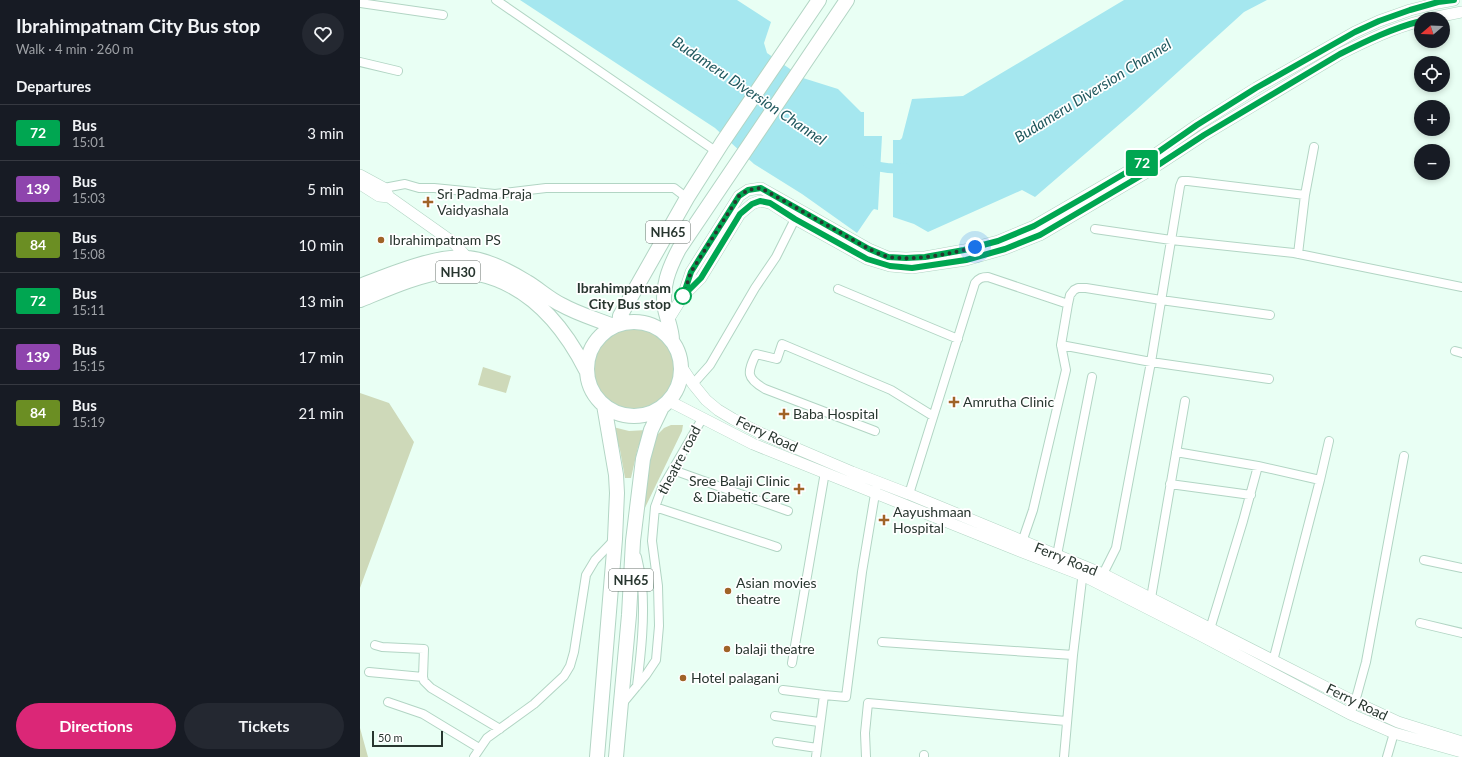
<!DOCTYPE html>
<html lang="en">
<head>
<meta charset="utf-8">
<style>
	body { margin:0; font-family:Lato,sans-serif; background:#242831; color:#f1f3f6; height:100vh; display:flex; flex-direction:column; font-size:15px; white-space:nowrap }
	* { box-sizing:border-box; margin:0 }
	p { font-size:13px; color:#9ea1a6 }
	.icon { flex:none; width:22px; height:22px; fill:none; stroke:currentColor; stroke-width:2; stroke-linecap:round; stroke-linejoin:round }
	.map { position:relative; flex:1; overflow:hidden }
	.side { display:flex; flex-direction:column; background:#171b24; width:360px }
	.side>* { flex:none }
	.badge { padding:0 8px; border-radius:3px; font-size:14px; line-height:26px }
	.needle { width:26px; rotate:251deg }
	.fabs { position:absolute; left:1054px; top:12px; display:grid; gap:8px }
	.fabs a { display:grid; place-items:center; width:36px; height:36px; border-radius:50%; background:#171b24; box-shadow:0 2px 6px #0003; font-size:20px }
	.scale { position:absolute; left:12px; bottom:10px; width:71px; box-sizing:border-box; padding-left:4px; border:2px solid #28362f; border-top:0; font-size:11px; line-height:14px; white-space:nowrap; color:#28362f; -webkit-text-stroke:3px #fff; paint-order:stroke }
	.you { position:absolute; width:20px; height:20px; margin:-10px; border:3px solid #fff; border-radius:50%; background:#1a73e8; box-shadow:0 0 0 6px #1a73e833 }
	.map>.badge { position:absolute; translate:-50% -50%; box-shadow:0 0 0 2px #fff }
	h2 { padding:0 16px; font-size:15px; line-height:36px }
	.round { display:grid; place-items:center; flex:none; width:42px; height:42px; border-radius:21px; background:#242831 }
	.head { display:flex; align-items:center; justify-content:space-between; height:68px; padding:0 16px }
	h1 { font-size:19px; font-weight:700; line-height:30px }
	.action { display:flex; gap:8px; margin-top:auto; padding:8px 16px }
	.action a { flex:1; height:46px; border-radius:24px; background:#db2777; color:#fff; font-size:16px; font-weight:700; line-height:46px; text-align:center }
	.action a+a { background:#242831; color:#f1f3f6 }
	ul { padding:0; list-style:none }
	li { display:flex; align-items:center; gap:12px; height:56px; padding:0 16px; border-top:1px solid #363941 }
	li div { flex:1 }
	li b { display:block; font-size:15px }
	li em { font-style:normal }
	li .badge { min-width:44px; font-weight:700; text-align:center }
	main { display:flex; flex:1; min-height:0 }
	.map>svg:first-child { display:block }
	.green { fill:#ced9b9 }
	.water { fill:#a5e7ef }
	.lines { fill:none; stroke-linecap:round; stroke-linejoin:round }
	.canal { stroke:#a5e7ef; stroke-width:10 }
	.street-casing { stroke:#b2d5c4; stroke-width:10 }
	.secondary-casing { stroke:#b2d5c4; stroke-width:12 }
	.highway-casing { stroke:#b2d5c4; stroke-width:16 }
	.street { stroke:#fff; stroke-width:8 }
	.secondary { stroke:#fff; stroke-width:11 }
	.highway { stroke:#fff; stroke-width:14 }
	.line-casing { stroke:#fff; stroke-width:9 }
	.line { stroke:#00a651; stroke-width:6 }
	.walk { stroke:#28362f; stroke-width:4; stroke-dasharray:0 7.2 }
	.poi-dot { fill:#a06327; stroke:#fff; stroke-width:1.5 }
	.stop-dot { fill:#fff; stroke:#00a651; stroke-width:2 }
	.labels { text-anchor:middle; stroke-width:3.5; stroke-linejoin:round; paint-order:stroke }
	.shield { fill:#fff; stroke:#68726d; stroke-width:1 }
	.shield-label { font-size:13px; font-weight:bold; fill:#28362f }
	.poi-label { font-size:14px; fill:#28362f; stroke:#fff; text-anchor:start }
	.stop-label { font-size:14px; font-weight:bold; fill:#28362f; stroke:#fff; text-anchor:end }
	.street-label { font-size:14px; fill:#28362f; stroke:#fff }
	.water-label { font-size:15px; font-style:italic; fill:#20585e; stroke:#fff }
</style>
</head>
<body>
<main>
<section class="side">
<div class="head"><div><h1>Ibrahimpatnam City Bus stop</h1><p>Walk · 4 min · 260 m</p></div><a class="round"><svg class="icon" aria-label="heart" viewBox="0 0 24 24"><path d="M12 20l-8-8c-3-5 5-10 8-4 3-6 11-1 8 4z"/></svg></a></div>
<h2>Departures</h2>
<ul>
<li><span class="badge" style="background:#00a651;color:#fff">72</span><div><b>Bus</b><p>15:01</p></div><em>3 min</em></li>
<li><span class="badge" style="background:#8e44ad;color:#fff">139</span><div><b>Bus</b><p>15:03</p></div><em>5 min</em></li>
<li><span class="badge" style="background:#6b8e23;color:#fff">84</span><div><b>Bus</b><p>15:08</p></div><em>10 min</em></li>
<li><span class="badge" style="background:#00a651;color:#fff">72</span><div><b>Bus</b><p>15:11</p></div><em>13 min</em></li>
<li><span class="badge" style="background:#8e44ad;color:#fff">139</span><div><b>Bus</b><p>15:15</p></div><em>17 min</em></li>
<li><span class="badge" style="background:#6b8e23;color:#fff">84</span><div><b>Bus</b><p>15:19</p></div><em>21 min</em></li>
</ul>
<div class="action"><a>Directions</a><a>Tickets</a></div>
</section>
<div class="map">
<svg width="1102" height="757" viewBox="0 0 1102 757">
	<rect width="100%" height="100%" fill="#e9fff4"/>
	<path class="green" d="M233 369a41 41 0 1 1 82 0a41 41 0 1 1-82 0Z
		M123,367l28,9 -5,17 -28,-8z
		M0,393l29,10 25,39 -54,146z
		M311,425h12l-1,6 -40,83 9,-69 7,-11 6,-6z
		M253,427l16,4 18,-1 -9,17 -7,31h-6l-5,-28z
		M0,728l8,29h-8z"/>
	<path class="water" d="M160,0h217l34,22 -7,21 3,10 36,25 35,11 23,23h3v24h18l-4,74 -4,-1 -2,2 -15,22 -55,-39 -48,-30 -39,-36z
		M764,0h143l-23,12 -108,98 -101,87 -13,-7 -94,42 -14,-8 -21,-7v-77h7l2,-2 10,-39 51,-3z"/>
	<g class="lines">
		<path class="canal" d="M508,163c11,5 25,6 37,5"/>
		<defs>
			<path id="street" d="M136,0l221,152
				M0,3l83,12
				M0,62l38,9
				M24,188l21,-4 14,4h15l61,6 51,-6h128l13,10
				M735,229l76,11 123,13 168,34
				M938,254l7,-59
				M478,289l120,50
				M701,345l90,17 118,17
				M1095,351l7,2
				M333,384l17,-19 45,-77 21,-31 19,-38
				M515,431l-110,-42c-19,-11 -18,-16 -9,-35l21,5 5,-15 109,46 42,26
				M816,452l82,14 62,14
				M313,470l115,41
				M810,484l81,11
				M549,494l66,-211c4,-5 7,-6 13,-6l80,27
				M295,507l122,40
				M662,542l11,-32 33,-140 -5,-25 7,-41 2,-9 4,-5 4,-2h8l75,12 109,15
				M697,555l35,-178
				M277,557c2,9 4,18 5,27 3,34 -1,69 -5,102
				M1064,560l38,8
				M743,574l13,-26 35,-186 29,-176 2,-5h6l117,14 9,-48
				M791,598l34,-197
				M1060,623l42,10
				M850,629l33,-108 15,-55
				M522,642l191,13
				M15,645l7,2 42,2 -1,28 1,4 7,7 69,41
				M913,661l47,-181 9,-39
				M432,663l33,-191
				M9,672l54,5
				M423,690l41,5
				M28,702l35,12 56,34
				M262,704l24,-29 10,-15 3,-34 -1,-40 -6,-45 3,-34 7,-19 40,-69
				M990,714l5,-12 11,-40 38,-206
				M415,716l44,6
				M417,742l40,6
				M114,757l13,-19 47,-34 30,-28 6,-10 4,-14 12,-77 9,-15 20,-21
				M456,757l8,-62 22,2 16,-125 14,-84
				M506,757l-1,-24 3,-30 198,18
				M564,757v-2
				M704,757l9,-102 10,-84
				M1027,757l7,-24"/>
			<path id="secondary" d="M1067,19l35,-7
				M0,175l24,13 5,9 65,46 16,18
				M0,184l19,12 10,1
				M323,296l8,-24 48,-76 9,-6 13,-2 108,61 19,8 18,1 19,-1 39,-7 34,-9 36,-15 110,-64 53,-37 59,-37 99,-56 24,-11 31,-11 28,-7 16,-3
				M308,320l15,-24 18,-18 39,-64 12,-10 8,-3 10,2 25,16 72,40 23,7 22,2 54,-8 39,-11 35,-14 109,-64 55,-36 136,-81c26,-13 53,-26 81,-33
				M321,366l12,18 13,16 12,10 15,9 25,13 94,40 57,22 194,80 252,128 43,20 64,20
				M309,401l84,43 259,104 70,27 118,60 150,79 44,19 68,19"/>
			<path id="highway" d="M0,286c28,-11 78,-32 108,-28 19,2 43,14 59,24 12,7 22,17 35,23 16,9 34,14 51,21
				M0,300c27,-11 58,-25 87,-29 10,-1 21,1 31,3 52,11 85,51 108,96
				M227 369a47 47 0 1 1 94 0a47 47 0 1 1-94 0Z
				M259,324l1,-8 67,-118 35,-55 97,-143
				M312,340c0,-10 -5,-21 -7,-31 -4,-21 4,-41 14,-60l168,-249
				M237,757l18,-218 2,-46 -1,-18 -12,-70
				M256,757l13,-142 4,-74 10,-82 8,-29 11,-23"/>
		</defs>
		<use href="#street" class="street-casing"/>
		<use href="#secondary" class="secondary-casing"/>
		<use href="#highway" class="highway-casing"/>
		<use href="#street" class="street"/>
		<use href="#secondary" class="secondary"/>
		<use href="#highway" class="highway"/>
	</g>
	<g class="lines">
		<defs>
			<path id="line" d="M1061,21c-28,7 -55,20 -81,33l-136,81 -55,36 -109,64 -35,14 -39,11 -54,8 -22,-2 -23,-7 -72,-40 -25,-16 -10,-2 -8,3 -12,10 -39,64 -18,18 8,-24 48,-76 9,-6 13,-2 108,61 19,8 18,1 19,-1 39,-7 34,-9 36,-15 56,-32 54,-32 53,-37 59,-37 99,-56 24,-11 31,-11 28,-8 16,-2"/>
		</defs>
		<use href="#line" class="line-casing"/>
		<use href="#line" class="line"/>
		<path class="walk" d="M323,296l8,-24 48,-76 9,-6 13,-2 108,61c6,3 14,7 20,8 28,4 60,-3 86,-10"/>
	</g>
	<g class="poi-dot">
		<path d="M66 196h4v4h4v4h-4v4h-4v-4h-4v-4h4z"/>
		<circle cx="21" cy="240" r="4"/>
		<path d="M592 396h4v4h4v4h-4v4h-4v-4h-4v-4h4z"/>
		<path d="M422 408h4v4h4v4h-4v4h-4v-4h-4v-4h4z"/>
		<path d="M437 483h4v4h4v4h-4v4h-4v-4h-4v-4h4z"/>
		<path d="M522 514h4v4h4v4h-4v4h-4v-4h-4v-4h4z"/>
		<circle cx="368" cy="591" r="4"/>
		<circle cx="367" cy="649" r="4"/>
		<circle cx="323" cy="678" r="4"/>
	</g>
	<circle class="stop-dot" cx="323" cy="296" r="8"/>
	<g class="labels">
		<g class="shield">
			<rect x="286" y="221" width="44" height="22" rx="3"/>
			<rect x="76" y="261" width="44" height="22" rx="3"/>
			<rect x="249" y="569" width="44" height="22" rx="3"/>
		</g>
		<g class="shield-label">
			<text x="308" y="237">NH65</text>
			<text x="98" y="277">NH30</text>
			<text x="271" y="585">NH65</text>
		</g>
		<g class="poi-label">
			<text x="77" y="199">Sri Padma Praja<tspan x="77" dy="16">Vaidyashala</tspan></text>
			<text x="29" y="245">Ibrahimpatnam PS</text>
			<text x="603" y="407">Amrutha Clinic</text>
			<text x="433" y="419">Baba Hospital</text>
			<text x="430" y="486" text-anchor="end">Sree Balaji Clinic<tspan x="430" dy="16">&amp; Diabetic Care</tspan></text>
			<text x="533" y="517">Aayushmaan<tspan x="533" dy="16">Hospital</tspan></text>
			<text x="376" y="588">Asian movies<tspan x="376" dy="16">theatre</tspan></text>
			<text x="375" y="654">balaji theatre</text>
			<text x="331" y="683">Hotel palagani</text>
		</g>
		<g class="stop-label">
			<text x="311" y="293">Ibrahimpatnam<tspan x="311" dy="16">City Bus stop</tspan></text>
		</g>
		<g class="street-label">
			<text transform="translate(407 434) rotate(25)" y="5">Ferry Road</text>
			<text transform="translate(319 460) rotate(-62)" y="5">theatre road</text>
			<text transform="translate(706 559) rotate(22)" y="5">Ferry Road</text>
			<text transform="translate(997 702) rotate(26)" y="5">Ferry Road</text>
		</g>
		<g class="water-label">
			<text transform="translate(389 91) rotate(34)" y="5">Budameru Diversion Channel</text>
			<text transform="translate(733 91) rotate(-32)" y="5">Budameru Diversion Channel</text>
		</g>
	</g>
</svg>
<div class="fabs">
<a><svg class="needle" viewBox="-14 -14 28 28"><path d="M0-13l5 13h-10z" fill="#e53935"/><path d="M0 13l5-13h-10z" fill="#9ea1a6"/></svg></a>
<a><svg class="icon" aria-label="locate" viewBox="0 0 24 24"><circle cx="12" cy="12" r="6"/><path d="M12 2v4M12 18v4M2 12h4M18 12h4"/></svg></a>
<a>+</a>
<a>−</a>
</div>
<div class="scale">50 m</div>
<div class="you" style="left:615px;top:247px"></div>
<b class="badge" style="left:782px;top:163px;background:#00a651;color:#fff">72</b>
</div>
</main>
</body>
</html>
